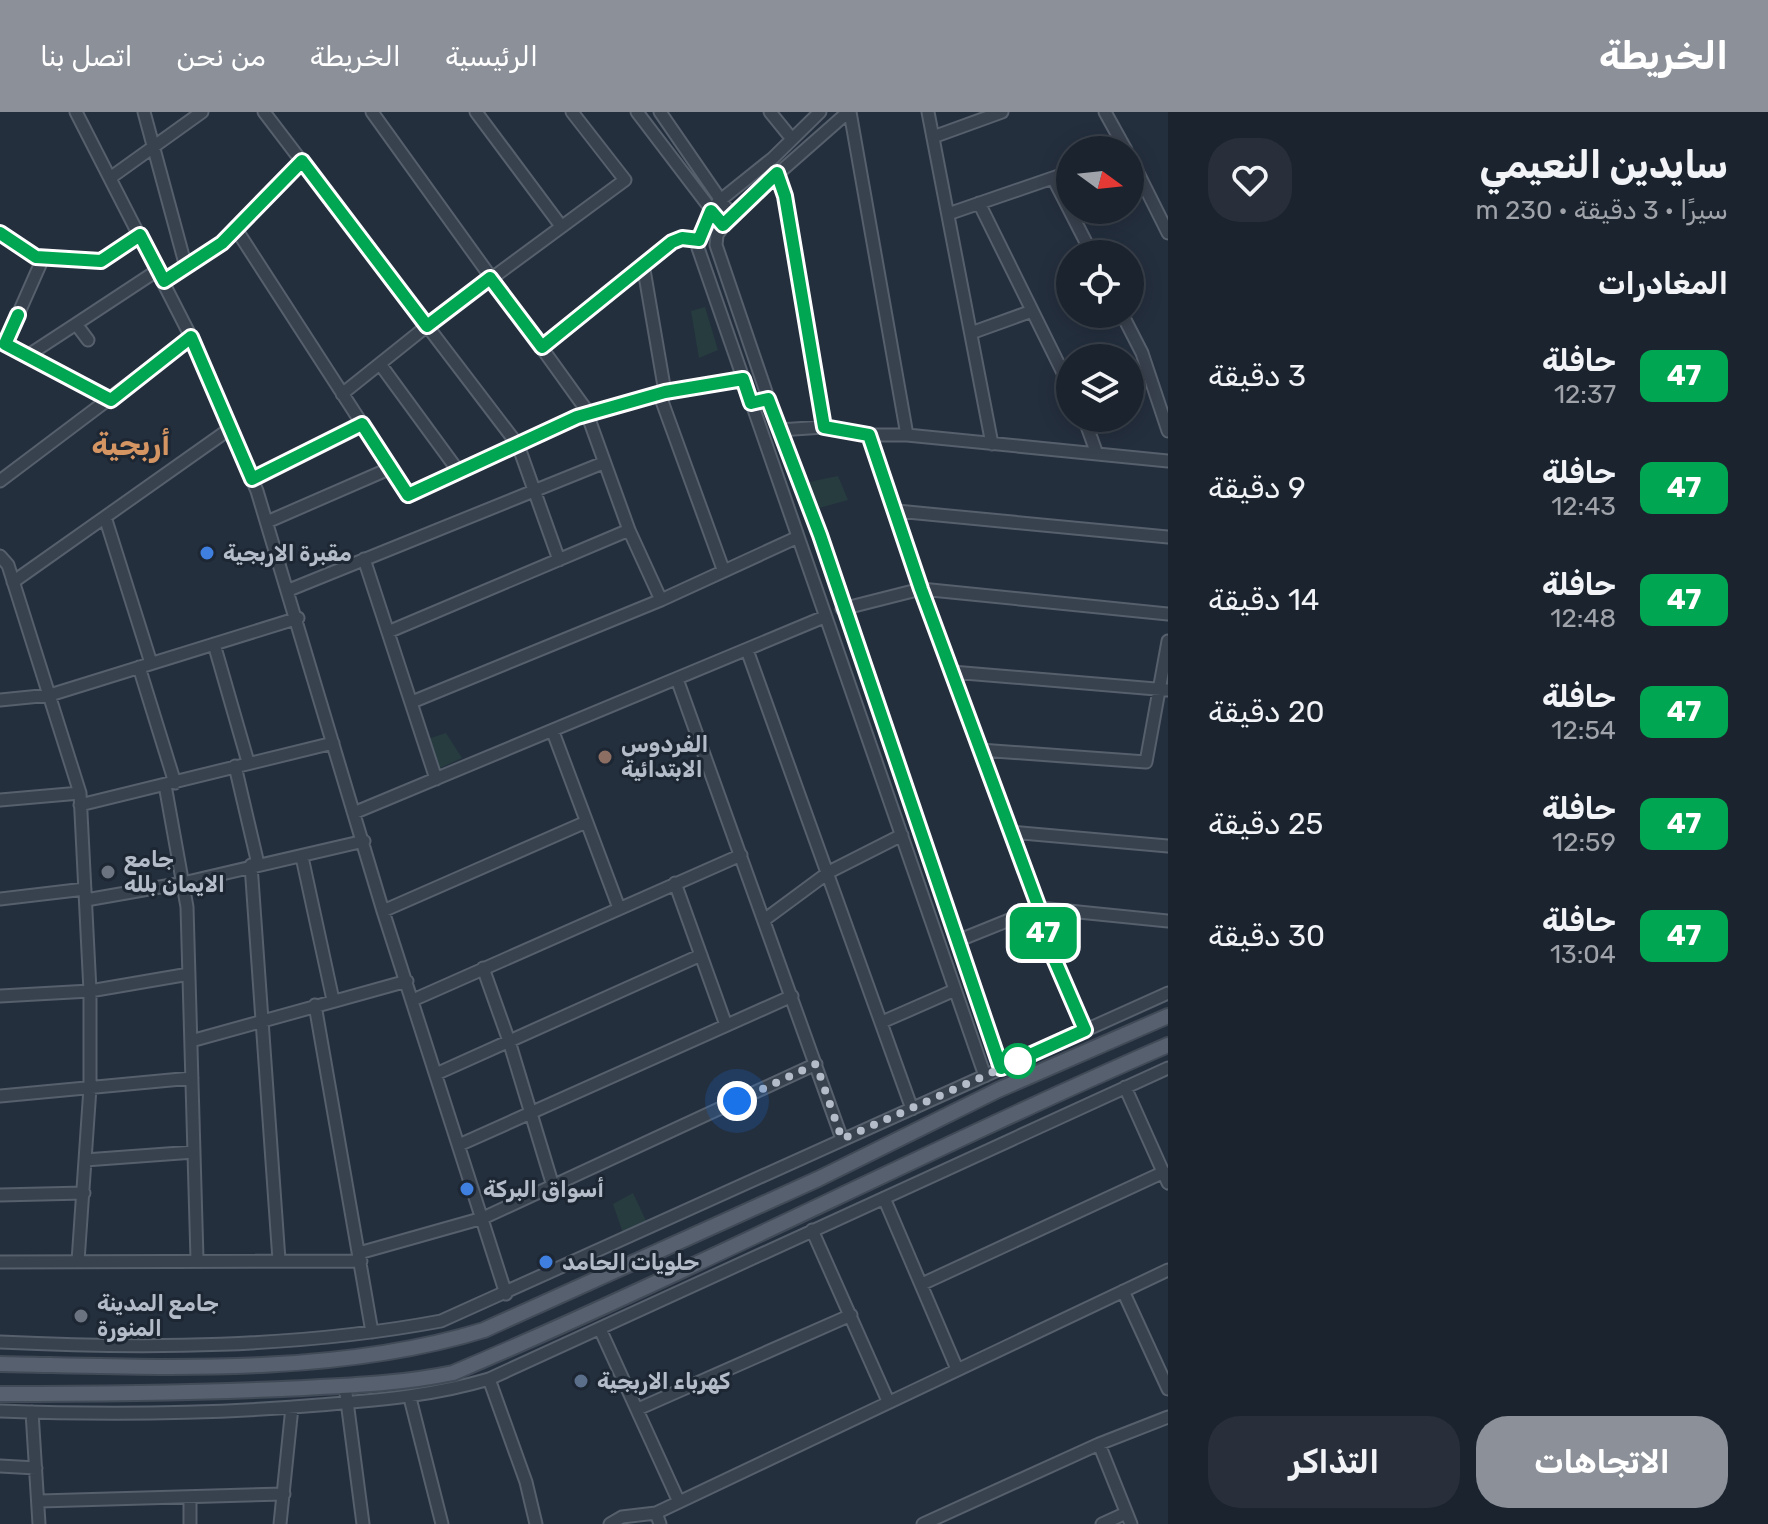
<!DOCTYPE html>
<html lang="ar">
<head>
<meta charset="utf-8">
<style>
	body { margin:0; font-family:Rubik,Cairo,sans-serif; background:#282f3a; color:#f1f3f6; direction:rtl; height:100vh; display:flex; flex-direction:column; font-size:30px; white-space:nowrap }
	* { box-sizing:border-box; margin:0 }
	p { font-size:26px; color:#a0a4aa }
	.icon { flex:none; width:44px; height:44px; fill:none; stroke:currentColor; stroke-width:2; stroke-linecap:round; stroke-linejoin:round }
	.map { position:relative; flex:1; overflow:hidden; direction:ltr }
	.side { display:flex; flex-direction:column; background:#1b232e; width:600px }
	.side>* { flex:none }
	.badge { padding:0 16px; border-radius:12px; font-size:28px; line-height:52px }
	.needle { width:52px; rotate:105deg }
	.buttons { position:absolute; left:1056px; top:24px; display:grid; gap:16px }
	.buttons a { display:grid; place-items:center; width:88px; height:88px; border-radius:50%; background:#1b232e; box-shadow:0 4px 20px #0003,0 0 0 2px #39404a; font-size:40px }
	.you { position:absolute; width:40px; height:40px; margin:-20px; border:6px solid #fff; border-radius:50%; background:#1a73e8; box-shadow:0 0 0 12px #1a73e833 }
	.map>.badge { position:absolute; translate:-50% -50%; box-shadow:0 0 0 4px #fff }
	h2 { padding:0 40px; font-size:30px; line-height:72px }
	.round { display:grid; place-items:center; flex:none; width:84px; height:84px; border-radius:32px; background:#282f3a }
	.headline { display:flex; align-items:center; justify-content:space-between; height:136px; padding:0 40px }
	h1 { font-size:38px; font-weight:700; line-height:60px }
	.cta { display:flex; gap:16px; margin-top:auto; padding:16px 40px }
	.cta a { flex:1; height:92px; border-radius:32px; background:#8c9099; color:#fff; font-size:32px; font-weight:700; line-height:92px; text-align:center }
	.cta a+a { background:#282f3a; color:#f1f3f6 }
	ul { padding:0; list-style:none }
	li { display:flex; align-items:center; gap:24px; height:112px; padding:0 40px }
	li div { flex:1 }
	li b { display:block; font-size:30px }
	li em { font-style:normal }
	li .badge { min-width:88px; font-weight:700; text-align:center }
	header { display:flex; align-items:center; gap:48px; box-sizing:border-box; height:112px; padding:0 40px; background:#8c9099; color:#fff }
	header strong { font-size:38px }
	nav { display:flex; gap:44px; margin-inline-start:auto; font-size:28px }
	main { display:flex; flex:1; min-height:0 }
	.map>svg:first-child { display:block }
	.green { fill:#263c3f }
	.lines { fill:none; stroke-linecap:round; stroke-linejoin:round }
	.minor-casing { stroke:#565f6c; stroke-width:15 }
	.major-casing { stroke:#414a57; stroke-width:18 }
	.minor { stroke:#38414e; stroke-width:11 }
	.major { stroke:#56606e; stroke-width:14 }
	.line-casing { stroke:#fff; stroke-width:18 }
	.line { stroke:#00a651; stroke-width:12 }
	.walk { stroke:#b4bcc9; stroke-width:8; stroke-dasharray:0 14.4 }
	.shop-dot { fill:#3f7fe0; stroke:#1d2633; stroke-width:3 }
	.education-dot { fill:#8d6e63; stroke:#1d2633; stroke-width:3 }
	.worship-dot { fill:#6b7280; stroke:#1d2633; stroke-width:3 }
	.stop-dot { fill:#fff; stroke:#00a651; stroke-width:4 }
	.service-dot { fill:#5c6f8a; stroke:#1d2633; stroke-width:3 }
	.labels { text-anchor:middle; stroke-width:6; stroke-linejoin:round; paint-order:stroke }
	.poi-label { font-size:22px; font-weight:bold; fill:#b4bcc9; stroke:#1d2633; text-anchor:start }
	.district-label { font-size:30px; font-weight:bold; fill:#d59563; stroke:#1d2633 }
</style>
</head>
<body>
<header>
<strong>الخريطة</strong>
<nav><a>الرئيسية</a><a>الخريطة</a><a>من نحن</a><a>اتصل بنا</a></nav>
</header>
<main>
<section class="side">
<div class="headline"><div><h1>سايدين النعيمي</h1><p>سيرًا · 3 دقيقة · 230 m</p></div><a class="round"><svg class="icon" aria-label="heart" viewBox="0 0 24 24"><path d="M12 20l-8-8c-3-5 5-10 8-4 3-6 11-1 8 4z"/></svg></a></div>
<h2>المغادرات</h2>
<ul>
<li><span class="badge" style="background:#00a651;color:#fff">47</span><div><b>حافلة</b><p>12:37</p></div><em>3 دقيقة</em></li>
<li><span class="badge" style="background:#00a651;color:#fff">47</span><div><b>حافلة</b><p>12:43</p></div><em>9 دقيقة</em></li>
<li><span class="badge" style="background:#00a651;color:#fff">47</span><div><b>حافلة</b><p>12:48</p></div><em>14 دقيقة</em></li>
<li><span class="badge" style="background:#00a651;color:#fff">47</span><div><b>حافلة</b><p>12:54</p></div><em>20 دقيقة</em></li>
<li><span class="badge" style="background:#00a651;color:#fff">47</span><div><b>حافلة</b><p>12:59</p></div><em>25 دقيقة</em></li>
<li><span class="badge" style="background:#00a651;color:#fff">47</span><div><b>حافلة</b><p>13:04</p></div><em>30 دقيقة</em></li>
</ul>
<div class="cta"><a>الاتجاهات</a><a>التذاكر</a></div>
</section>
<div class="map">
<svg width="1168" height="1412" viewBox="0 0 1168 1412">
	<rect width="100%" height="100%" fill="#242f3e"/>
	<path class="green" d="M705,195l13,43 -19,8 -8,-47z
		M838,364l10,24 -29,8 -10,-26z
		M446,621l16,25 -24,11 -10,-30z
		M633,1081l14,30 -23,13 -11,-32z"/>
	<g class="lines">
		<defs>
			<path id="minor" d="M76,0l115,225 66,154 126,420 123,383
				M144,0l42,155
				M264,0l254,333 41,115
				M372,0l213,296 44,122 32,70
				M476,0l85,114
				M637,0l86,113
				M660,0l71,103
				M770,0l22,27
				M820,0l-47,46 -55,44 -19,32 -1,14 287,828
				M848,0l-117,103 -14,20 -1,10 63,185 41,105 181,533
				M850,0l57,323
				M928,0l64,332
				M1105,0l21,38
				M933,25l69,-25
				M1130,45l38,76
				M777,61l8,23 39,231
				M110,66l92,-66
				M1053,66l39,76
				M979,91l91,184
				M948,102l122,-42
				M236,117l172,266 169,-78 88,-25 78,-13
				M0,121l36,24 65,4 39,-26
				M643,152l22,128
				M164,169l58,-38 80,-82
				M1122,202l20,39 26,78
				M971,221l61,-22
				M88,228l-12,-16 82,-54
				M0,229l111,59
				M5,232l38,-86
				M542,235l130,-105 10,-4 17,2
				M27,244l49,-32
				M380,252l79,108
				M659,281l64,176
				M342,282l85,-68 198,-146 -53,-68
				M1084,306l13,36
				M779,318l45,-3 45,8h38l261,26
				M869,323l52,154 118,319
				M252,367l110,-55
				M0,369l191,-144
				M897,399l271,26
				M105,405l46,146
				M267,410l124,-54
				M0,444l8,9 72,228 10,198v97l-12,173
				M364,447l72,220
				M13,470l218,-154
				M289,478l314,-127
				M842,497l79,-20 247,25
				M388,520l241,-102
				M214,532l34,118
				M747,538l165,459
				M139,555l36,116
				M952,560l216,18
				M677,567l165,460
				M0,588l50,-5 248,-77
				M412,590l249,-102 137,-63
				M553,620l66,176
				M980,638l166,12 22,-121
				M235,654l23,98
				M165,673l22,122 10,352
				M0,688l80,-7
				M80,693l253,-62
				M356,700l468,-195
				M1011,720l157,14
				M302,745l31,143
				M251,753l28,395
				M675,771l51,142
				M0,787l85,-10
				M86,788l97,-17 181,-42
				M1033,798l52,120
				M383,799l203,-89
				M764,808l65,-48 73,-37
				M957,829l82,-33 129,13
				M483,856l26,73 44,145
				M0,884l90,-5 99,-17
				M413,888l328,-145
				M315,893l57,327
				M882,910l73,-32
				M191,929l216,-60
				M436,962l265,-119
				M1125,975l43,96
				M0,984l192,-18
				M459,1033l333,-149
				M85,1048l109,-8
				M0,1083l84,-2
				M884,1086l73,171
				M812,1118l76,171
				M359,1141l124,-35 333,-154
				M0,1150l361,-1
				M922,1172l242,-112
				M1123,1179l45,98
				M600,1217l79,173
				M0,1230c146,7 297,6 441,-21l727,-328
				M489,1267l37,103 10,42
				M345,1274l18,138
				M410,1286l32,126
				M638,1297l213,-94
				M0,1299c107,4 213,3 319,-6 58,-5 113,-9 170,-26l679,-311
				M32,1300l7,112
				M1099,1332l32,80
				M0,1354l36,2
				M40,1389l244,-7
				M190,1412v-27
				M280,1412l12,-117
				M610,1412l12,-7 34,-4
				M660,1412l-4,-11 512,-243
				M923,1412l176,-80 69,-27
				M1102,1412l24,-11"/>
			<path id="major" d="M0,1252c158,3 332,13 484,-34l334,-151 180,-89 170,-74
				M0,1282c94,0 188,-1 282,-5 57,-3 114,-4 171,-16 241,-102 475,-224 715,-328"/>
		</defs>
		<use href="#minor" class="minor-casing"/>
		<use href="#major" class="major-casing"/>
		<use href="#minor" class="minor"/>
		<use href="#major" class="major"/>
	</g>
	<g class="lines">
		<defs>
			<path id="line" d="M0,121l36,24 65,4 39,-26 24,46 58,-38 80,-82 125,165 63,-48 52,69 130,-105 10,-4 17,2 12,-29 12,14 54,-52 8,23 39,231 45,8 52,154 118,319 -6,2 52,120 -84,38 -181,-533 -52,-136 -17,4 -8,-24 -78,13 -88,25 -169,78 -46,-71 -110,55 -61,-142 -80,63 -106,-56 13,-29"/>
		</defs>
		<use href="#line" class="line-casing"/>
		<use href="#line" class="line"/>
		<path class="walk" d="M737,989l79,-37 26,75 176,-78"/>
	</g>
	<g class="shop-dot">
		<circle cx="207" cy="441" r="8"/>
		<circle cx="467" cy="1077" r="8"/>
		<circle cx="546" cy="1150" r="8"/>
	</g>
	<circle class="education-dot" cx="605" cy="645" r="8"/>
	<g class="worship-dot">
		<circle cx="108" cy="760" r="8"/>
		<circle cx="81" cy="1204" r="8"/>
	</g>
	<circle class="stop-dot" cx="1018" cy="949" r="16"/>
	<circle class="service-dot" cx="581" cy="1269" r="8"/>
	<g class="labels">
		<g class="poi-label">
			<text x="223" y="449">مقبرة الاربجية</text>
			<text x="621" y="640">الفردوس<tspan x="621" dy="25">الابتدائية</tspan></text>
			<text x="124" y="755">جامع<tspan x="124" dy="25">الايمان بلله</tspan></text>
			<text x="483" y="1085">أسواق البركة</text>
			<text x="562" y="1158">حلويات الحامد</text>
			<text x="97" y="1199">جامع المدينة<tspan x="97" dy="25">المنورة</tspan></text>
			<text x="597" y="1277">كهرباء الاربجية</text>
		</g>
		<g class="district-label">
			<text x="131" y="343">أربجية</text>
		</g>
	</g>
</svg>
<div class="buttons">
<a><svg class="needle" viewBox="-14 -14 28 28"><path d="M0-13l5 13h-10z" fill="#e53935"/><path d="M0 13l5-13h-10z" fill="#a0a4aa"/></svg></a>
<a><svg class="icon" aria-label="locate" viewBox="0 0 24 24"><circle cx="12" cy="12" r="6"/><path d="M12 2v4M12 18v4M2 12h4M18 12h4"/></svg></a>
<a><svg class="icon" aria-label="layers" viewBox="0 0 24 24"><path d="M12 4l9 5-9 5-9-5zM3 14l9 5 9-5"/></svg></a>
</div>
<div class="you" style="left:737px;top:989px"></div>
<b class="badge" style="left:1043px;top:821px;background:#00a651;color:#fff">47</b>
</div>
</main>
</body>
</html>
